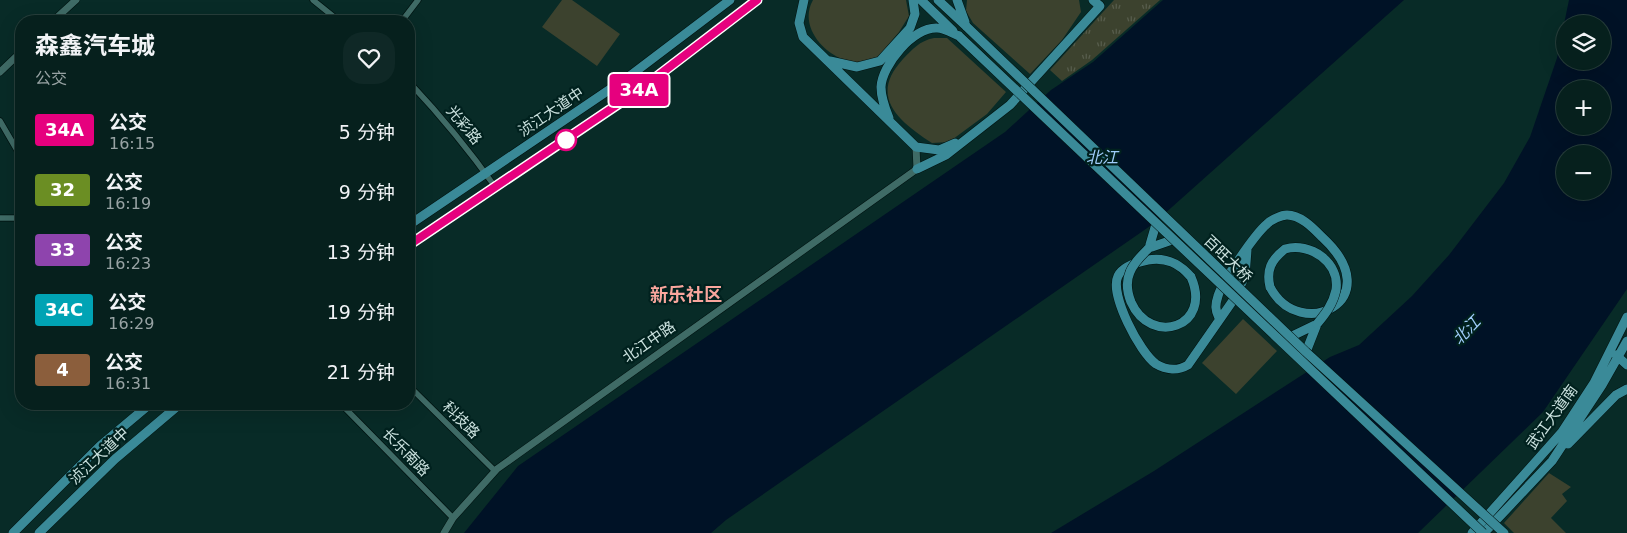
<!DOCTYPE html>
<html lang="zh">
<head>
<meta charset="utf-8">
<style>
	body { margin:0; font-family:"DejaVu Sans","Noto Sans SC",sans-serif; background:#0f2826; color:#f1f3f6; height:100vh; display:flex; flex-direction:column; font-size:19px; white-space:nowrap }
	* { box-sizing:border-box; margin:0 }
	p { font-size:16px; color:#98a3a4 }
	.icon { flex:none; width:28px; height:28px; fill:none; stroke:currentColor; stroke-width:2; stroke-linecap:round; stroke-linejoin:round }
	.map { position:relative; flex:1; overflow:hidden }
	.drawer { position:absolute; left:15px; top:15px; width:400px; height:395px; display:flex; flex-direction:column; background:#06201d; border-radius:20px; box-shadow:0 5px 20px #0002,0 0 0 1px #273e3b }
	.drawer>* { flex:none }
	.badge { padding:0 10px; border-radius:4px; font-size:18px; line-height:32px }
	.fabs { position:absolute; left:1556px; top:15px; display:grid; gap:10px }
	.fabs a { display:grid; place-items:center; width:55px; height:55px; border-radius:50%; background:#06201d; box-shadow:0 5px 20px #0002,0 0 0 1px #273e3b; font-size:25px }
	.map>.badge { position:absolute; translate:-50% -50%; box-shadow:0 0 0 2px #fff }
	.round { display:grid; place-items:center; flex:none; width:52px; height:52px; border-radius:20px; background:#0f2826 }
	.headline { display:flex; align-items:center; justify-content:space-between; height:85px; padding:0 20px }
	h1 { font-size:24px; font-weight:700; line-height:38px }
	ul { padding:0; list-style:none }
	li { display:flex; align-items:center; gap:15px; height:60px; padding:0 20px }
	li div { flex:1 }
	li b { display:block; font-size:19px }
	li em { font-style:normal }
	li .badge { min-width:55px; font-weight:700; text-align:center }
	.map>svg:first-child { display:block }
	.grass { fill:#3c422e }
	.park { fill:url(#park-tufts) }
	.water { fill:#001226; fill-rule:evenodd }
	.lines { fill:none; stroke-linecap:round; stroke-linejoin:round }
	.minor-casing { stroke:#001210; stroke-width:7 }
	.tertiary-casing { stroke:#001210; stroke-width:8 }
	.primary-casing { stroke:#001210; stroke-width:10 }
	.minor { stroke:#3f6b66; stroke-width:5.5 }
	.tertiary { stroke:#3f6b66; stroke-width:7 }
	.primary { stroke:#3a8a98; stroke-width:9 }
	.primary-bridge-casing { stroke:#001210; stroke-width:10; stroke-linecap:butt }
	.primary-bridge { stroke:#3a8a98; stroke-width:9 }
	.line-casing { stroke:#fff; stroke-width:11 }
	.line { stroke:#e6007e; stroke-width:8 }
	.stop-dot { fill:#fff; stroke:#e6007e; stroke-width:2.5 }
	.labels { text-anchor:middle; stroke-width:4.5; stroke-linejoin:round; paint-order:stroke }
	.street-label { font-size:15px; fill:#cbe2df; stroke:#00211e }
	.water-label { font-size:16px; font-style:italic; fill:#a0cdfa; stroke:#00211e }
	.quarter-label { font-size:18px; font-weight:bold; fill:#f9a69d; stroke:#00211e }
</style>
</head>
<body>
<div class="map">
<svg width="1627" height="533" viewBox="0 0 1627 533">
	<defs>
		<pattern id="park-tufts" width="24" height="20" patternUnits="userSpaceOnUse" patternTransform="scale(1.25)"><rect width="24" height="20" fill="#3c422e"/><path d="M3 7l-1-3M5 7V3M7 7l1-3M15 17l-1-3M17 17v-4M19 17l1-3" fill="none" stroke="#575d4c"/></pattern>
	</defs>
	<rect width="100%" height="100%" fill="#082b27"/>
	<path class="grass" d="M562,0h10l48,34 -23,32 -55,-39z
		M813,0h93l3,16 -10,16 -24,28c-10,1 -21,4 -30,0 -24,-8 -46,-36 -32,-60z
		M967,0h112l2,12 -19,28 -32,34 -57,-51 -7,-12z
		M934,38h13l59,54 -19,22 -38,28 -17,1c-33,-22 -64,-46 -29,-84 10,-10 16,-18 31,-21z
		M1243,319l34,32 -41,43 -34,-31z
		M1549,473l22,14 -9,7 5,7 -16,17 15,15h-52l-10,-10z"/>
	<path class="park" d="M1114,0h46l-68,60 -30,21 -12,-11z"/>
	<path class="water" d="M1163,0h241l-251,224 -427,296 -15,13h-247l54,-67 487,-334 46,-42 42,-28z
		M1569,0h58v289l-84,123 -125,121h-367l103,-62 176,-114 29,-12 53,-49 37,-41 55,-72 26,-46 27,-79zM1565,24h37v37h-37zM1565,89h37v37h-37zM1565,154h37v37h-37z"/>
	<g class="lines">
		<defs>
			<path id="minor" d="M313,0l26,21
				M161,21h4
				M402,21l16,-21
				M409,82c32,34 60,68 87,106
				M0,121l21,36
				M0,218h21
				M409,386l86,85
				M341,404l112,114"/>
			<path id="tertiary" d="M53,21l23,-21
				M0,72l21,-20
				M444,533l9,-15 44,-49 420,-300 -1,-22"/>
			<path id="primary" d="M804,0l-5,23 4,14 113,110 23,3 16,-7
				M921,0l32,31
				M938,0l29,27
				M957,0l8,22
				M830,61l27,6 23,-6 30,-33 5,-14 -2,-14
				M889,118c-4,-10 -8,-20 -8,-31 1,-22 32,-60 56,-59 7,0 15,5 22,8
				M917,169l29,-14 64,-50 90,-99 -7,-6
				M409,225l222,-150 99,-75
				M409,245l233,-157 115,-88
				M1149,248l23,-8
				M1149,248l7,-24
				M1191,277c-12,-14 -25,-20 -43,-17 -10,2 -25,6 -30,16 -9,18 22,77 38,88 10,6 22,7 32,1l46,-66 11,-23 2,-26
				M1219,318c-4,-8 -4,-13 -1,-22 4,-14 37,-62 49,-72 4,-4 14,-9 20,-9 14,0 26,13 35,22 69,63 -22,107 -52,50
				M1290,337l27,-13
				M1306,352l11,-28
				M1616,355l11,10
				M1568,444l48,-49 11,-6
				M13,533l87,-87 50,-42
				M39,533l76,-74 65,-55
				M1472,533l90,-101 32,-49 33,-66
				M1484,533l68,-72 50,-76 25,-44"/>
		</defs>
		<use href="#minor" class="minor-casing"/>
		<use href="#tertiary" class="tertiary-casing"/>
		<use href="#primary" class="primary-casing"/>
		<use href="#minor" class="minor"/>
		<use href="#tertiary" class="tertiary"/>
		<use href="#primary" class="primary"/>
		<defs>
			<path id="primary-bridge" d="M967,27l339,325 198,181
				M959,36l524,497
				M1149,248c-7,7 -15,14 -19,24 -4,9 -3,20 1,30 20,45 82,25 60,-25
				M1270,287c-4,-17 1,-27 15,-38 25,-7 55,13 51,41 -3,14 -10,23 -19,34"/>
		</defs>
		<use href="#primary-bridge" class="primary-bridge-casing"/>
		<use href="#primary-bridge" class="primary-bridge"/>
	</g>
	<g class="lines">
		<defs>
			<path id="line" d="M409,245l233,-157 115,-88"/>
		</defs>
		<use href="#line" class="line-casing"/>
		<use href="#line" class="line"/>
	</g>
	<circle class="stop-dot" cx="566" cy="140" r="10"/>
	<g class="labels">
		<g class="street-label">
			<text transform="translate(551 112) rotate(-34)" y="5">浈江大道中</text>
			<text transform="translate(464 125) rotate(50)" y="5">光彩路</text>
			<text transform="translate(1228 259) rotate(44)" y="5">百旺大桥</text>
			<text transform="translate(649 342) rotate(-35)" y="5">北江中路</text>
			<text transform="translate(1552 417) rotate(-54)" y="5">武江大道南</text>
			<text transform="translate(461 420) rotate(45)" y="5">科技路</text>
			<text transform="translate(406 452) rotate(46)" y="5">长乐南路</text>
			<text transform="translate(99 456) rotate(-43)" y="5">浈江大道中</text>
		</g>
		<g class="water-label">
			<text x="1102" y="163">北江</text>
			<text transform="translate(1466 330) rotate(-46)" y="6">北江</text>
		</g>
		<g class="quarter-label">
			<text x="686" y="301">新乐社区</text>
		</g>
	</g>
</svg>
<div class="fabs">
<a><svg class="icon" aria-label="layers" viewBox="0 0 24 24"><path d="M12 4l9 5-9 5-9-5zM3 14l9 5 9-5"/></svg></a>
<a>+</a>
<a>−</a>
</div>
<b class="badge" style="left:639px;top:90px;background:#e6007e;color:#fff">34A</b>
<section class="drawer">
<div class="headline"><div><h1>森鑫汽车城</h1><p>公交</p></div><a class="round"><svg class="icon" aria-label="heart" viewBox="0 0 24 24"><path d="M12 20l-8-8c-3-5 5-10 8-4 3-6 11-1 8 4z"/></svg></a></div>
<ul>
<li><span class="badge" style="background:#e6007e;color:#fff">34A</span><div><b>公交</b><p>16:15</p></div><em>5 分钟</em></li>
<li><span class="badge" style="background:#6b8e23;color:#fff">32</span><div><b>公交</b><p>16:19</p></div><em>9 分钟</em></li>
<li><span class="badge" style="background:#8e44ad;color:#fff">33</span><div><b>公交</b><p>16:23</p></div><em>13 分钟</em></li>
<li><span class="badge" style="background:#00a3b4;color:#fff">34C</span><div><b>公交</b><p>16:29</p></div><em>19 分钟</em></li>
<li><span class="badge" style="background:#8b5e3c;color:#fff">4</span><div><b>公交</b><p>16:31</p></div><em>21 分钟</em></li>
</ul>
</section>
</div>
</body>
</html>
